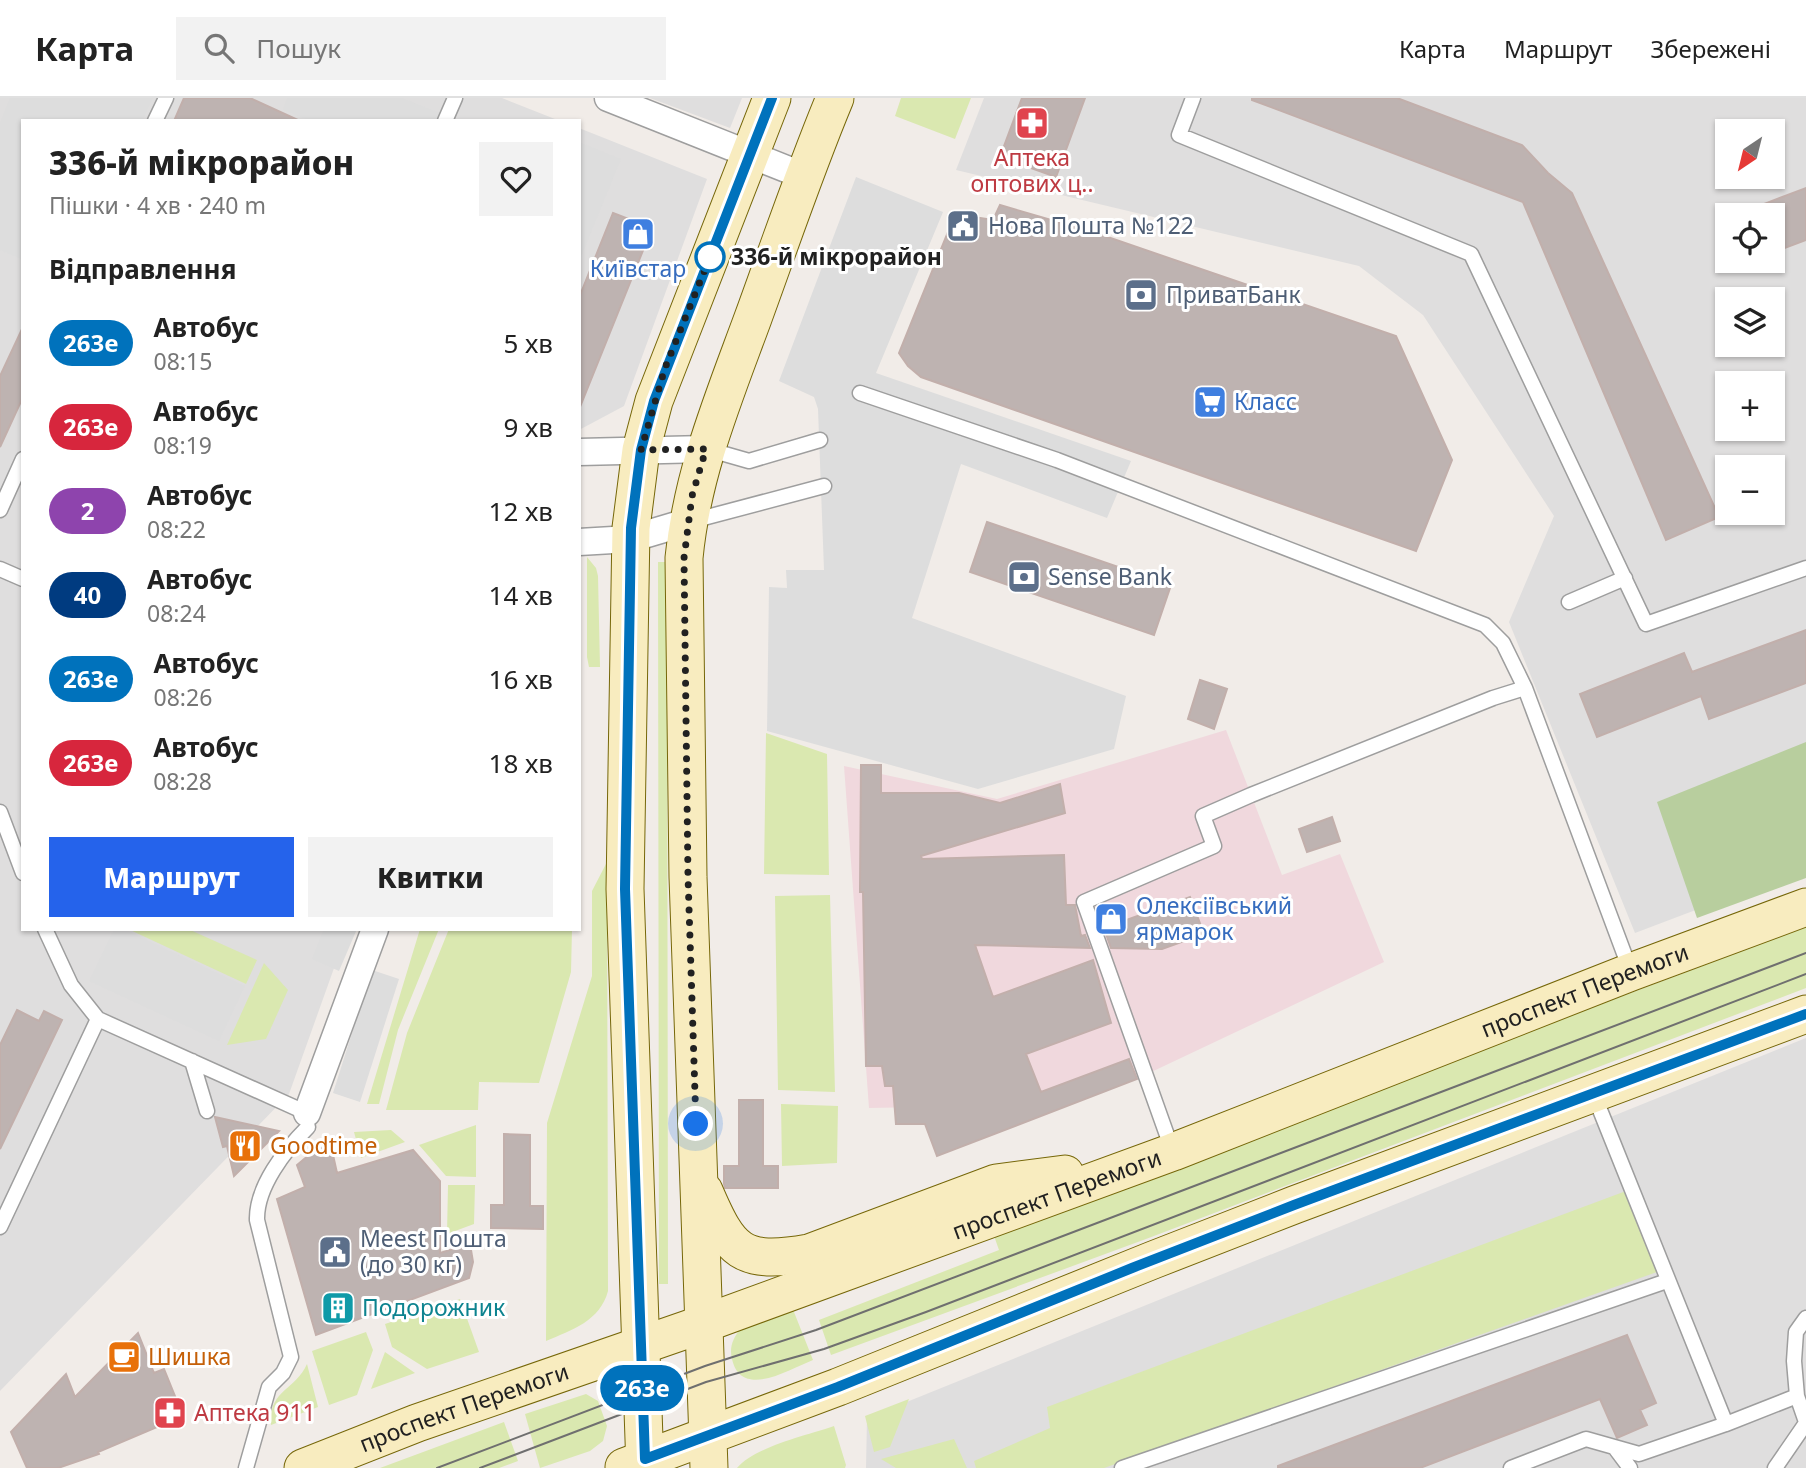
<!DOCTYPE html>
<html lang="uk">
<head>
<meta charset="utf-8">
<style>
	body { margin:0; font-family:"Noto Sans",sans-serif; background:#f2f2f2; color:#222; height:100vh; display:flex; flex-direction:column; font-size:26px; white-space:nowrap }
	* { box-sizing:border-box; margin:0 }
	p { font-size:23px; color:#767676 }
	.icon { flex:none; width:38px; height:38px; fill:none; stroke:currentColor; stroke-width:2; stroke-linecap:round; stroke-linejoin:round }
	.map { position:relative; flex:1; overflow:hidden }
	.details { position:absolute; left:21px; top:21px; width:560px; height:812px; display:flex; flex-direction:column; background:#fff; border-radius:0px; box-shadow:0 2px 5px #0004 }
	.details>* { flex:none }
	.badge { padding:0 14px; border-radius:23px; font-size:24px; line-height:46px }
	.needle { width:46px; rotate:215deg }
	.controls { position:absolute; left:1715px; top:21px; display:grid; gap:14px }
	.controls a { display:grid; place-items:center; width:70px; height:70px; border-radius:0px; background:#fff; box-shadow:0 2px 5px #0004; font-size:35px }
	.you { position:absolute; width:35px; height:35px; margin:-18px; border:5px solid #fff; border-radius:50%; background:#1a73e8; box-shadow:0 0 0 10px #1a73e833 }
	.map>.badge { position:absolute; translate:-50% -50%; box-shadow:0 0 0 4px #fff }
	h2 { padding:0 28px; font-size:26px; line-height:63px }
	.round { display:grid; place-items:center; flex:none; width:74px; height:74px; border-radius:0px; background:#f2f2f2 }
	.headline { display:flex; align-items:center; justify-content:space-between; height:119px; padding:0 28px }
	h1 { font-size:33px; font-weight:800; line-height:52px }
	.action { display:flex; gap:14px; margin-top:auto; padding:14px 28px }
	.action a { flex:1; height:80px; border-radius:0px; background:#2563eb; color:#fff; font-size:28px; font-weight:800; line-height:80px; text-align:center }
	.action a+a { background:#f2f2f2; color:#222 }
	ul { padding:0; list-style:none }
	li { display:flex; align-items:center; gap:21px; height:84px; padding:0 28px }
	li div { flex:1 }
	li b { display:block; font-size:26px }
	li em { font-style:normal }
	li .badge { min-width:77px; font-weight:700; text-align:center }
	header { display:flex; align-items:center; gap:42px; box-sizing:border-box; height:98px; padding:0 35px; background:#fff; border-bottom:2px solid #e0e0e0 }
	header strong { font-size:33px }
	nav { display:flex; gap:38px; margin-inline-start:auto; font-size:24px }
	.search { width:490px; height:63px; background:#f2f2f2; display:flex; align-items:center; gap:18px; box-sizing:border-box; padding:0 24px; border-radius:0px; color:#767676; font-size:26px }
	.map>svg:first-child { display:block }
	.residential { fill:#dfdede; fill-rule:evenodd }
	.commercial { fill:#f0d8dd }
	.grass { fill:#dae8b0 }
	.forest { fill:#b8ce9e }
	.parking { fill:#ddd }
	.building { fill:#beb3b1; stroke:#c2afab; stroke-width:2 }
	.lines { fill:none; stroke-linecap:round; stroke-linejoin:round }
	.service-casing { stroke:#9e9e9e; stroke-width:17 }
	.minor-casing { stroke:#9e9e9e; stroke-width:29 }
	.secondary-casing { stroke:#766709; stroke-width:39 }
	.service { stroke:#fff; stroke-width:14 }
	.minor { stroke:#fff; stroke-width:26 }
	.secondary { stroke:#f8ecbf; stroke-width:37 }
	.tram { stroke:#6f6f6f; stroke-width:2 }
	.line-casing { stroke:#fff; stroke-width:16 }
	.line { stroke:#0072bc; stroke-width:10 }
	.walk { stroke:#212121; stroke-width:7; stroke-dasharray:0 12.6 }
	.stop-dot { fill:#fff; stroke:#0072bc; stroke-width:3.5 }
	.labels { text-anchor:middle; stroke-width:6; stroke-linejoin:round; paint-order:stroke }
	.health-label { font-size:23px; fill:#be3a42; stroke:#fff }
	.service-label { font-size:23px; fill:#4e5e75; stroke:#fff; text-anchor:start }
	.stop-label { font-size:23px; font-weight:bold; fill:#212121; stroke:#fff; text-anchor:start }
	.shop-label { font-size:23px; fill:#366cbe; stroke:#fff; text-anchor:start }
	.street-label { font-size:23px; fill:#212121; stroke:#fff }
	.food-label { font-size:23px; fill:#c56008; stroke:#fff; text-anchor:start }
	.culture-label { font-size:23px; fill:#0d838f; stroke:#fff; text-anchor:start }
</style>
</head>
<body>
<header>
<strong>Карта</strong>
<div class="search"><svg class="icon" aria-label="search" viewBox="0 0 24 24"><circle cx="10" cy="10" r="6"/><path d="M15 15l6 6"/></svg>Пошук</div>
<nav><a>Карта</a><a>Маршрут</a><a>Збережені</a></nav>
</header>
<div class="map">
<svg width="1806" height="1370" viewBox="0 0 1806 1370">
	<rect width="100%" height="100%" fill="#f1ece8"/>
	<path class="residential" d="M0,0h502l58,23h-537v808h325l-59,165 -289,297z
		M650,0h92l-12,30z
		M984,0h822v770l-171,65 -126,-311 45,-106 -131,-201 -64,-49 -403,-96zM1727,33h46v46h-46zM1727,117h46v46h-46zM1727,201h46v46h-46zM1727,285h46v46h-46zM1727,369h46v46h-46z
		M579,30l128,51 -83,227 -45,24z
		M1806,940v430h-940l1,-50z"/>
	<path class="commercial" d="M1226,632l56,145 58,-21 44,108 -239,113 -206,77 -16,-45 -54,1 -25,-342 153,33z"/>
	<path class="grass" d="M901,0h70l-16,41 -60,-23z
		M587,459l9,11 2,8 2,91h-11l-2,-10z
		M658,464h9l1,722h-9z
		M766,635l61,21 2,121 -65,-1z
		M607,764l1,429c-8,30 -36,39 -62,50l1,-218 45,-147v-85z
		M830,797l5,197 -57,-2 -3,-194z
		M1806,829v61l-660,251 -315,116 -12,-35 180,-70 -6,-17z
		M128,831h60l69,31 -11,24z
		M420,831h19l-41,101 -19,74h-12z
		M449,831h123l-1,43 -32,111 -60,-1 -1,28h-92l21,-77z
		M264,865l24,27 -22,49 -39,6z
		M781,1006l57,2 -1,57 -55,3z
		M476,1027v52l-30,-1 -27,-31z
		M391,1032l14,12 -44,16 -7,-26z
		M448,1087h27l-1,39 -27,10z
		M1626,1093l31,81 -553,196h-128l-2,-7 76,-33 -3,-21z
		M460,1201l19,53 -52,17 -35,-22 -7,-23z
		M792,1209l21,53c-23,9 -72,40 -81,-1 -3,-12 1,-21 9,-31z
		M366,1234l7,18 -16,45 -28,10 -17,-54z
		M385,1254l30,21 -44,16z
		M307,1266l11,43 -47,18c-3,-35 24,-34 36,-61z
		M586,1296l12,7 9,25 -4,15 -13,10 -50,17 -15,-54z
		M909,1301l-19,48 -16,5 -9,-36z
		M504,1324l14,39 -19,7h-119z
		M834,1328l12,39 -1,3h-108c17,-21 71,-33 97,-42z
		M954,1341l13,29h-71l-15,-9z"/>
	<path class="forest" d="M1806,644v136l-109,40 -40,-116z"/>
	<path class="parking" d="M10,0h143l-11,23h-119v139l-23,-10v-127z
		M287,0h115l58,23h-149l-28,-11z
		M579,44l42,17 -42,103z
		M856,79l87,35 -67,161 255,88 -24,57 -146,-54 -49,154 214,78 -12,53 -136,40 -211,-58 2,-144 18,1 -1,-18h38l-6,-161 -4,-12 -35,-16z
		M114,831h9l122,57 -26,55 -130,-60z
		M324,831h33l-18,42 -27,-12z
		M372,872l27,9 -39,123 -27,-9z"/>
	<path class="building" d="M184,0h66l50,23h-126z
		M1022,0h63l-29,79 -56,-20z
		M1252,0h145l125,47 26,28 24,20 147,324 -53,23 -143,-338 -271,-102z
		M1806,90v52l-24,9 -9,-23v-11h-4l-5,-11z
		M1000,107l96,28 300,103 56,124 -36,91 -495,-174 -13,-11 -9,-13 53,-131 22,-5 19,3z
		M613,115l39,15 -72,179 -1,-109z
		M23,229v70l-23,50v-71z
		M987,424l184,63 -17,50 -184,-63z
		M1806,532v53l-97,36 -8,-23 -104,41 -17,-43 104,-41 8,19z
		M1200,582l27,9 -13,40 -26,-10z
		M861,667h20v28h78l41,10 60,-19 5,29 -144,43 1,3 142,-4 2,50h9l6,31 4,-1 5,13 -115,-3 18,52 100,-37 18,63 -85,31 15,38 88,-33 8,20 -200,77 -12,-32h-29l-3,-38h-8l-3,-20h-16l-3,-174h-3z
		M1332,719l8,24 -33,11 -8,-23z
		M1190,799l14,37 -42,15 -51,-1 -7,-20z
		M17,912l22,11 5,-10 18,9 -62,129v-104z
		M739,1002h24v66h15v22h-53l-1,-4v-18h15z
		M215,1019l64,14 -45,45 -7,-30 -4,1z
		M504,1036l26,1v71h13v23l-52,-1v-23h13z
		M331,1048l6,27 76,-23 27,31v72l30,-9 3,18 -4,16 -153,57 -39,-136 28,-12 -8,-22 18,-15z
		M138,1235l16,40 10,-4 19,47 -85,36 1,2 -41,14h-31l-16,-36 55,-58 9,23z
		M1627,1237l29,68 -16,7 7,15 -30,13 -17,-39 -180,69h-142v-2z"/>
	<g class="lines">
		<defs>
			<path id="service" d="M1193,0l-14,37 292,119 175,370 160,-56
				M155,23l11,-23
				M445,23l10,-23
				M860,295l197,67 428,165 18,18 22,45 106,284
				M707,351l42,12 71,-21
				M0,412l23,-51
				M692,423l132,-35
				M0,471l23,10
				M1569,504l56,-24
				M0,714l23,61
				M45,831l26,56 27,34 209,94v4
				M192,963l15,50
				M1173,1054l-89,-250 130,-56 -11,-30 48,-21 242,-97 32,-10
				M0,1129l98,-208
				M1797,1298l9,26
				M1726,1326l71,-28 -3,-35 2,-29 10,-14
				M1615,1350l15,20
				M246,1370l23,-81 14,-14 8,-16 -34,-137c-1,-33 28,-70 51,-93
				M1122,1370l545,-187
				M1511,1370l75,-29 53,15 87,-30 -132,-329
				M1775,1370l31,-45"/>
			<path id="minor" d="M608,0l196,78
				M579,354l127,-3
				M579,444l51,-3 57,-17
				M307,1015l68,-184"/>
			<g id="secondary">
				<path d="M704,1093c26,61 37,74 105,62l187,-70 69,-9"/>
				<path d="M624,1369l214,-80 315,-127 141,-55 512,-191"/>
				<path id="s1" d="M303,1370l114,-45 286,-99 470,-172 458,-180 175,-65"/>
				<path d="M645,1370l-20,-579 6,-361 10,-78 13,-49 118,-303"/>
				<path d="M709,1370l-21,-591 -4,-319c8,-85 40,-161 69,-240 27,-74 52,-148 82,-220"/>
			</g>
		</defs>
		<use href="#service" class="service-casing"/>
		<use href="#minor" class="minor-casing"/>
		<use href="#secondary" class="secondary-casing"/>
		<use href="#service" class="service"/>
		<use href="#minor" class="minor"/>
		<use href="#secondary" class="secondary"/>
		<path class="tram" d="M437,1370l268,-102 111,-36 990,-377
			M480,1370l226,-86 118,-33 102,-37 880,-338"/>
	</g>
	<g class="lines">
		<defs>
			<path id="line" d="M772,0l-118,303 -13,49 -10,78 -6,361 20,570 193,-72 294,-119 162,-63 512,-191"/>
		</defs>
		<use href="#line" class="line-casing"/>
		<use href="#line" class="line"/>
		<path class="walk" d="M696,1026l-8,-247 -4,-319 8,-62 14,-47 -65,1 24,-82 45,-111"/>
	</g>
	<defs>
		<symbol id="pharmacy-square" viewBox="-11 -11 22 22"><rect x="-9" y="-9" width="18" height="18" rx="4" fill="#e0444e" stroke="#fff"/><path d="M-2-6h4v4h4v4h-4v4h-4v-4h-4v-4h4Z" fill="#fff"/></symbol>
		<symbol id="civic-square" viewBox="-11 -11 22 22"><rect x="-9" y="-9" width="18" height="18" rx="4" fill="#5c6f8a" stroke="#fff"/><path d="M-.6-6.5H3V-4.5H.6V-3L4-1V1h2V6H-6V1h2V-1L-.6-3ZM-1.2 2.5V6h2.4V2.5Z" fill="#fff"/></symbol>
		<symbol id="shop-square" viewBox="-11 -11 22 22"><rect x="-9" y="-9" width="18" height="18" rx="4" fill="#3f7fe0" stroke="#fff"/><path d="M-5-2.5h2.3a2.7 3.5 0 0 1 5.4 0H5L5.5 6h-11ZM-1.5-2.5h3a1.5 2.3 0 0 0-3 0Z" fill="#fff"/></symbol>
		<symbol id="bank-square" viewBox="-11 -11 22 22"><rect x="-9" y="-9" width="18" height="18" rx="4" fill="#5c6f8a" stroke="#fff"/><path d="M-6-4H6V4H-6ZM0-2.3a2.3 2.3 0 1 0 0 4.6a2.3 2.3 0 1 0 0-4.6Z" fill="#fff"/></symbol>
		<symbol id="supermarket-square" viewBox="-11 -11 22 22"><rect x="-9" y="-9" width="18" height="18" rx="4" fill="#3f7fe0" stroke="#fff"/><path d="M-6-5.5h2.5l.6 2H6L4.5 2H-2.5L-4.4-4H-6ZM-1.5 3.2a1.3 1.3 0 1 0 .1 0ZM3 3.2a1.3 1.3 0 1 0 .1 0Z" fill="#fff"/></symbol>
		<symbol id="restaurant-square" viewBox="-11 -11 22 22"><rect x="-9" y="-9" width="18" height="18" rx="4" fill="#e8710a" stroke="#fff"/><path d="M-5-6h1v4h1v-4h1v4h1v-4h1v5L-1.5 .5V6h-2V.5L-5-1ZM5-6V6H3V1.5H1.5Q1.5-4 5-6Z" fill="#fff"/></symbol>
		<symbol id="building-square" viewBox="-11 -11 22 22"><rect x="-9" y="-9" width="18" height="18" rx="4" fill="#0f9aa8" stroke="#fff"/><path d="M-4-6H4V6H1V3H-1V6H-4ZM-2.5-4.3h1.7v1.8h-1.7ZM.8-4.3h1.7v1.8H.8ZM-2.5-1h1.7V.8h-1.7ZM.8-1h1.7V.8H.8Z" fill="#fff"/></symbol>
		<symbol id="cafe-square" viewBox="-11 -11 22 22"><rect x="-9" y="-9" width="18" height="18" rx="4" fill="#e8710a" stroke="#fff"/><path d="M-5.5-4.5H6V0H3Q3 3.5 0 3.5H-2.5Q-5.5 3.5-5.5 0ZM3-3.2v2h1.7v-2ZM-6 4.5H4V6H-6Z" fill="#fff"/></symbol>
	</defs>
	<g fill-rule="evenodd">
		<use href="#pharmacy-square" x="1013" y="6" width="38" height="38"/>
		<use href="#civic-square" x="944" y="109" width="38" height="38"/>
		<use href="#shop-square" x="619" y="117" width="38" height="38"/>
		<use href="#bank-square" x="1122" y="178" width="38" height="38"/>
		<use href="#supermarket-square" x="1191" y="285" width="38" height="38"/>
		<use href="#bank-square" x="1005" y="460" width="38" height="38"/>
		<use href="#shop-square" x="1092" y="802" width="38" height="38"/>
		<use href="#restaurant-square" x="226" y="1029" width="38" height="38"/>
		<use href="#civic-square" x="316" y="1135" width="38" height="38"/>
		<use href="#building-square" x="319" y="1191" width="38" height="38"/>
		<use href="#cafe-square" x="105" y="1240" width="38" height="38"/>
		<use href="#pharmacy-square" x="151" y="1296" width="38" height="38"/>
	</g>
	<circle class="stop-dot" cx="710" cy="159" r="14"/>
	<g class="labels">
		<g class="health-label">
			<text x="1032" y="68">Аптека<tspan x="1032" dy="26">оптових ц‥</tspan></text>
			<text x="194" y="1323" text-anchor="start">Аптека 911</text>
		</g>
		<g class="service-label">
			<text x="988" y="136">Нова Пошта №122</text>
			<text x="1166" y="205">ПриватБанк</text>
			<text x="1048" y="487">Sense Bank</text>
			<text x="360" y="1149">Meest Пошта<tspan x="360" dy="26">(до 30 кг)</tspan></text>
		</g>
		<g class="stop-label">
			<text x="731" y="167">336-й мікрорайон</text>
		</g>
		<g class="shop-label">
			<text x="638" y="179" text-anchor="middle">Київстар</text>
			<text x="1234" y="312">Класс</text>
			<text x="1136" y="816">Олексіївський<tspan x="1136" dy="26">ярмарок</tspan></text>
		</g>
		<g class="street-label">
			<text dy="8" stroke="none"><textPath href="#s1" startOffset="1368">проспект Перемоги</textPath></text>
			<text dy="8" stroke="none"><textPath href="#s1" startOffset="802">проспект Перемоги</textPath></text>
			<text dy="8" stroke="none"><textPath href="#s1" startOffset="172">проспект Перемоги</textPath></text>
		</g>
		<g class="food-label">
			<text x="270" y="1056">Goodtime</text>
			<text x="148" y="1267">Шишка</text>
		</g>
		<g class="culture-label">
			<text x="362" y="1218">Подорожник</text>
		</g>
	</g>
</svg>
<div class="controls">
<a><svg class="needle" viewBox="-14 -14 28 28"><path d="M0-13l5 13h-10z" fill="#e53935"/><path d="M0 13l5-13h-10z" fill="#767676"/></svg></a>
<a><svg class="icon" aria-label="locate" viewBox="0 0 24 24"><circle cx="12" cy="12" r="6"/><path d="M12 2v4M12 18v4M2 12h4M18 12h4"/></svg></a>
<a><svg class="icon" aria-label="layers" viewBox="0 0 24 24"><path d="M12 4l9 5-9 5-9-5zM3 14l9 5 9-5"/></svg></a>
<a>+</a>
<a>−</a>
</div>
<div class="you" style="left:696px;top:1026px"></div>
<b class="badge" style="left:642px;top:1290px;background:#0072bc;color:#fff">263e</b>
<section class="details">
<div class="headline"><div><h1>336-й мікрорайон</h1><p>Пішки · 4 хв · 240 m</p></div><a class="round"><svg class="icon" aria-label="heart" viewBox="0 0 24 24"><path d="M12 20l-8-8c-3-5 5-10 8-4 3-6 11-1 8 4z"/></svg></a></div>
<h2>Відправлення</h2>
<ul>
<li><span class="badge" style="background:#0072bc;color:#fff">263e</span><div><b>Автобус</b><p>08:15</p></div><em>5 хв</em></li>
<li><span class="badge" style="background:#d7263d;color:#fff">263е</span><div><b>Автобус</b><p>08:19</p></div><em>9 хв</em></li>
<li><span class="badge" style="background:#8e44ad;color:#fff">2</span><div><b>Автобус</b><p>08:22</p></div><em>12 хв</em></li>
<li><span class="badge" style="background:#003b80;color:#fff">40</span><div><b>Автобус</b><p>08:24</p></div><em>14 хв</em></li>
<li><span class="badge" style="background:#0072bc;color:#fff">263e</span><div><b>Автобус</b><p>08:26</p></div><em>16 хв</em></li>
<li><span class="badge" style="background:#d7263d;color:#fff">263е</span><div><b>Автобус</b><p>08:28</p></div><em>18 хв</em></li>
</ul>
<div class="action"><a>Маршрут</a><a>Квитки</a></div>
</section>
</div>
</body>
</html>
